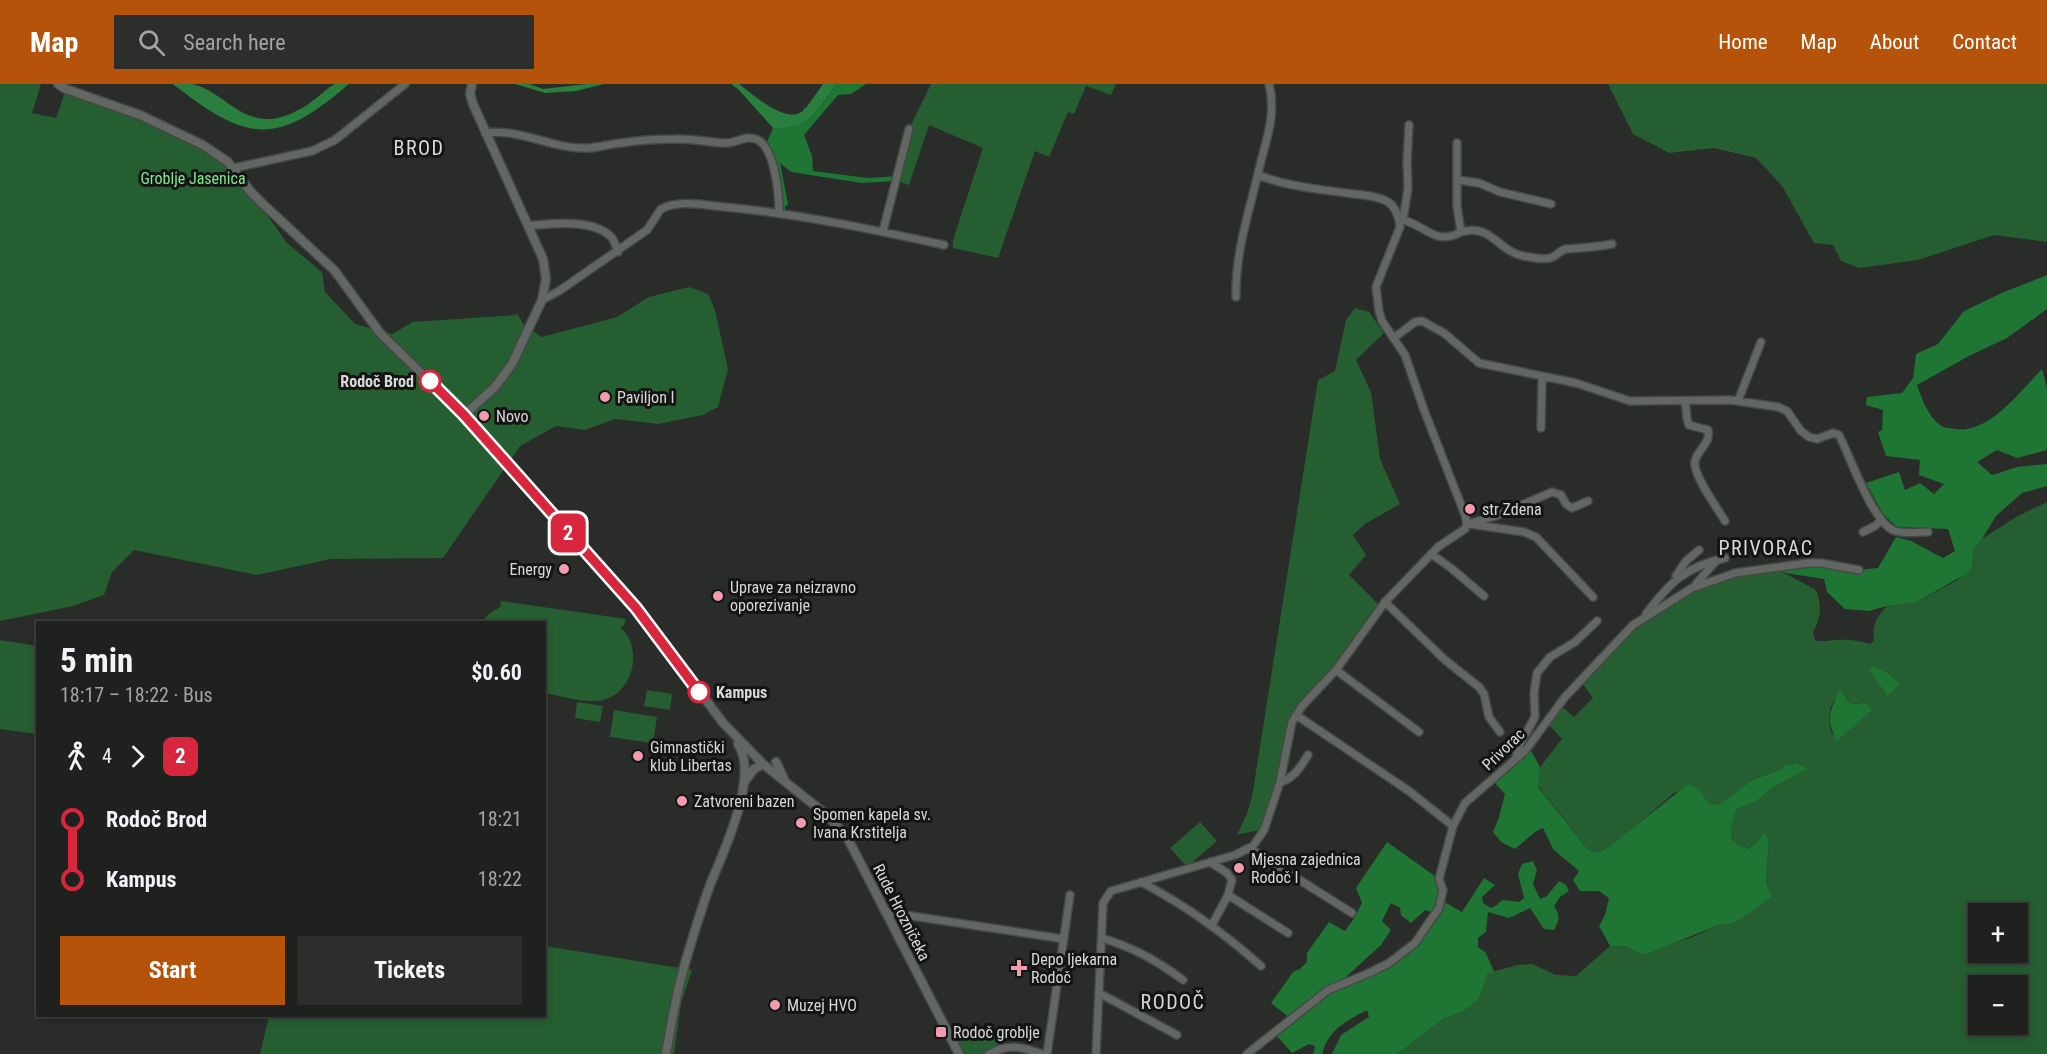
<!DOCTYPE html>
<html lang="en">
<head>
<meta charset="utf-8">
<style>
	body { margin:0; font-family:"Roboto Condensed",sans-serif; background:#2c2e2c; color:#f1f3f6; height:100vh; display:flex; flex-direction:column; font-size:22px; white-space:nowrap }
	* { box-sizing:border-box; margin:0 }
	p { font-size:20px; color:#a1a3a4 }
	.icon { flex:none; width:33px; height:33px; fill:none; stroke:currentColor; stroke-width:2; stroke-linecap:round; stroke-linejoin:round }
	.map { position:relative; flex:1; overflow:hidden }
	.panel { position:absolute; left:36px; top:537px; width:510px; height:396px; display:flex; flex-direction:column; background:#1f211f; border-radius:0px; box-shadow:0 3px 9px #0003,0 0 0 2px #3c3e3d }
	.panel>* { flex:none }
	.badge { padding:0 12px; border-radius:9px; font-size:21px; line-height:39px }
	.controls { position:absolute; left:1968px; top:819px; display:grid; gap:12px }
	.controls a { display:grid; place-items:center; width:60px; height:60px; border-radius:0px; background:#1f211f; box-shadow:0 3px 9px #0003,0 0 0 2px #3c3e3d; font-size:30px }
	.map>.badge { position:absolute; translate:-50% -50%; box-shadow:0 0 0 3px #fff }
	.legs { display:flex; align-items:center; gap:9px; height:66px; padding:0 24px; font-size:20px }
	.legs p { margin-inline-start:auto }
	.summary { display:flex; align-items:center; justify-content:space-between; height:102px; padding:0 24px }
	h1 { font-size:33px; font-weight:700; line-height:45px }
	.cta { display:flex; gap:12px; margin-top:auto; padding:12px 24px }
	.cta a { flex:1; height:69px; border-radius:0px; background:#b45309; color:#fff; font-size:24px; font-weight:700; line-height:69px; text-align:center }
	.cta a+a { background:#2c2e2c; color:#f1f3f6 }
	ul { padding:0 24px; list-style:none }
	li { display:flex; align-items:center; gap:21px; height:60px; font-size:22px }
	li i { display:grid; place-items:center; width:9px; height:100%; margin:0 8px; background:currentColor }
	li i::after { content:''; width:15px; height:15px; margin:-8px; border:4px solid; border-radius:50%; background:#1f211f }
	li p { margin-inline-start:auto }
	li:first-child i { background:linear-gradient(#0000 50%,currentColor 0) }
	li:last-child i { background:linear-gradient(currentColor 50%,#0000 0) }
	header { display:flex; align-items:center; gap:36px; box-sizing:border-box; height:84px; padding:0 30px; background:#b45309; color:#fff }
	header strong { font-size:28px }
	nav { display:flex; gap:33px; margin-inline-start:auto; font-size:21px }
	.search { width:420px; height:54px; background:#2c2e2c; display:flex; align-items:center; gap:15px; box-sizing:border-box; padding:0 21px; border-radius:0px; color:#a1a3a4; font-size:22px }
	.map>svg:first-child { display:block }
	.green { fill:#255e30; fill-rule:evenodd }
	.forest { fill:#1e7534 }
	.water { fill:#2b7f3e }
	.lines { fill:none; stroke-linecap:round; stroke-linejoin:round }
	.minor-casing { stroke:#454845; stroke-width:10 }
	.tertiary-casing { stroke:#454845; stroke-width:11 }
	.minor { stroke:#636763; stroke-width:7 }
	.tertiary { stroke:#636763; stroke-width:8 }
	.line-1-casing { stroke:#fff; stroke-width:14 }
	.line-1 { stroke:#d7263d; stroke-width:9 }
	.stop-1-dot { fill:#fff; stroke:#d7263d; stroke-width:3 }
	.poi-dot { fill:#f29aae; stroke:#131413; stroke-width:2 }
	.labels { text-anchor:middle; stroke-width:6; stroke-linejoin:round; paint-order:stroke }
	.park-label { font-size:16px; fill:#7ee990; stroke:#131413 }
	.stop-label { font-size:16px; font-weight:bold; fill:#d7d9d7; stroke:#131413; text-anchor:end }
	.poi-label { font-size:16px; fill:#d7d9d7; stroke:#131413; text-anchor:start }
	.street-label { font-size:16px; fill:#d7d9d7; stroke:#131413 }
	.quarter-label { font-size:20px; letter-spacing:1.5px; fill:#d7d9d7; stroke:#131413 }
</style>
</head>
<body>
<header>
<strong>Map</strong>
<div class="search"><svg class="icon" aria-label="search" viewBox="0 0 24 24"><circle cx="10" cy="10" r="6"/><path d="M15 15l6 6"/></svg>Search here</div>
<nav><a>Home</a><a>Map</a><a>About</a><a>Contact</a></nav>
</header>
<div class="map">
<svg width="2047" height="970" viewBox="0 0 2047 970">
	<rect width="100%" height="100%" fill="#292c29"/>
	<path class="green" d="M0,0h41l-9,29 24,5 10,-29 74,26 81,42 29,34 37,52 35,29 3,20 30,32 37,10 21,-12 103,-7v-3l8,13 18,12 75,-20 32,-20 40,-10 19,7 7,16 13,59 -10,38 -15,8 -45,9 -43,-5 -30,11 -29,-4 -36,20 -77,112 -112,1 -74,16 -123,-25 -22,22 -8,23 -31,11 -73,15z
		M931,0h185l-5,11 -25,-9 -12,28 -6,-2 -19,45 -14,-6 -37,107 -45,-10v-8l30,-92 -54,-23 -20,60 -13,-4 13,-52z
		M1608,0h439v158l-53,-7 -76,25 -59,8 -18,-7 -8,-16 -19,-2 -32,-57 -26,-28 -42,-10 -45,5 -36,-19z
		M1355,224l14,4 15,21 -28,27 15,32 9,67 20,45 -35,20 -12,11 13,20 -17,20 31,31 -47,63 -36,41 -18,70 -16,49 -26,6 9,-19 6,-19 66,-417 17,-9 11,-51z
		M2047,418v552h-650l46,-35 21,-8 15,-12 9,-26 29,-8 15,-1 24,11 20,1 34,-30h17l11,7 52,-15 29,-13 11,-1 42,-27 -6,-15 3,-42 -4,-7 -8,9 -10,7 -9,-4 -7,-6v-10l5,-21 29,-14 10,-8 31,-17 -20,-4 -6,5 -28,10 -33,26c-11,-2 -15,-8 -21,-17l-24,4 -43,37 -22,17 -14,6 -8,-5 -49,-62 2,-19 22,-28 -14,-15 12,-19 14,12 19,-19 -13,-18 53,-55 73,-43 67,-15 43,23c6,15 5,28 -3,42l2,8c8,3 12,0 20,0 12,-1 23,0 35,4l4,-3c-2,-15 2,-24 13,-35l28,-3 41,-22 16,-14 2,-18 8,-10 34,-22zM1845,611l5,8 9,1 -26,31c-5,-7 -5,-29 2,-35 1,-1 8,-4 10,-5zM1978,830h40v38h-40zM1978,902h40v38h-40z
		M501,517l125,18 -2,7h-3v2c24,22 11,70 -24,73 -17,1 -36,-5 -52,-8l-1,-71h-63l9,-9 10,-6z
		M0,556l37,6v88l-37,-5z
		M647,606l25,4 -2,16 -26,-4z
		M577,618l26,4 -3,16 -25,-4z
		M614,626l43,7 -4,26 -43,-6z
		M1200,738l17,19 -30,26 -17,-19z
		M545,862l147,24 -11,34 -7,50h-414l9,-38h275z
		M950,942l47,11 3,12 -11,5h-30l-12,-23z"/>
	<path class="forest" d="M836,0h30l-15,10 -13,1 -34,40 8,21 1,15 55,7 30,-2 -2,5 -34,2 -71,-11 -11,-9 8,41 -3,3 1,7 -7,-2v-15l-14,-50 8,-19c36,3 45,-18 63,-44z
		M2047,191v34l-40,29 -38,18 -52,29c5,14 11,31 23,40 2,2 6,3 9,3 38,10 69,-35 93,-59l5,19v62l-30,8 -20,-8 -20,12 15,13 25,-8 30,-3v22l-25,7 -26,23 -14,23 -8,10 -2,18 -6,7 -51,29 -28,3 -18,5 -24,-2 -18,-17 -3,-13 -38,-6 -13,-6 35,-4 51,7 19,-2 18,-31 15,4 32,17 12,-7 -7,-22 -51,-2 -14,-13 -17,-31 33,-11 6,18 15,-7 14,11 10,-10 -25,-9 1,-15 -34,-4 -8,-24 4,-2 1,-20 -17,-5 1,-8 35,-4 11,-15 3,-24 22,-10 26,-33 40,-19z
		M1872,582l15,7 13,11 -13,12c-4,-10 -13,-15 -17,-26z
		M1840,605l10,14 9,1 6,-1 7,7 -35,31c-12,-22 -7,-30 3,-52z
		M1529,663l11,20 -2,20 49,61 8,5 14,-6 79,-63c1,0 10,4 10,5 9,8 6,15 21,16l33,-25 28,-10 6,-5 12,-1 9,5 -32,17 -19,15 -20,8 -5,20v10l7,6 9,4 10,-7 8,-10 4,8 -3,42 6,15 -33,23 -9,4 -11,1 -73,29 -8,-1 -11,-7h-17l-11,-20 6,-11 4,-17 -10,-7h-19l-7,-11 6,-9 -26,-22 -10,-21 -8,4 -20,17 -14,-7 -8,-10 6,-15 6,-23 -12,-13z
		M1387,758l52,37 4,11 -9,23 -9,-3 -14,13 -10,-8 -1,-7 -9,-5 -9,18 9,9 -10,15 -34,31 -2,6c33,-12 59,-26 81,-54 7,-9 13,-16 15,-28l21,12 22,-34 11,7 -13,12 1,6 8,5 6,-3 5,-5 17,2 5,-4 -6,-24 4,-10 11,-3 4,9 -4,14 7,15 7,-3 12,-15 7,4 3,6 -9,6 -6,9c7,10 5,14 0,24l-10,-1 -14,-21 -21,10 -21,-6 -2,20 -8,6v9l8,6 8,19 -6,1 -9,26 -15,12 -21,8 -46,35h-65l9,-19 28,-18 -2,-7c-22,12 -38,19 -45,44h-9l2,-8 -6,-2 -17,9 -17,-19 16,-15 -20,-16 22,-31 7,-3 7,-7v-9l22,-31 16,9 8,-11 9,-17 -6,-15z"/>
	<path class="water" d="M173,0c6,0 13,0 19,0 28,6 44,34 74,35 19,1 40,-12 54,-24 4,-3 10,-9 15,-11 3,0 10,0 14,0 -73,63 -102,58 -176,0z
		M515,0h14l14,5 43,-5h18l-28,7 -31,2z
		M731,0h8c15,11 48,42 65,26l-1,-1 3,-1 17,-24h13c-19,27 -27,47 -63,44l-34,-38z"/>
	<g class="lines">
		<defs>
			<path id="minor" d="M485,49c36,-5 68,17 104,15 11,-1 21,-4 32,-5 18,-3 37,-4 55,-4 17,-1 34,4 50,4 11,0 21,-9 32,-3 17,9 21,55 21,72
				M234,84l78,-17 23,-11 70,-56
				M1258,91c27,11 60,14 88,18 13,2 31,2 42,9 8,5 11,16 12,25l-24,60 3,24 3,10 23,34 19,55 41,105 2,9
				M1458,96l21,3 21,9 51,12
				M1399,135l4,1 5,-32 -1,-26 2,-37
				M1403,136c24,6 32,26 58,12l-4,-26v-63
				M528,142c22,-3 68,-7 84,12 3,4 4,9 6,14
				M883,147l26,-102
				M1461,148c30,-9 37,19 62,24 8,1 19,4 27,2 7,-2 10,-8 16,-9 16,-1 31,-2 46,-5
				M1236,213c-1,-47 15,-91 25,-136 7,-26 15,-50 8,-77
				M542,216l17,-9 88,-61 14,-21c18,-10 44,-4 64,-2 74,7 146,22 219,38
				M1395,253l20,-15 7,-1 22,12 35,30 97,20 54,18 100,-1 48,7 9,4 14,20 8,6 8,2 16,-6 6,2c11,21 34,89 56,96 9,3 23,1 33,1
				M1684,317c4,7 1,16 5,24l19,5c3,13 -10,19 -13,31 -3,13 23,48 30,60
				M1738,317l23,-59
				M1541,344l1,-52
				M1470,440l54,8 12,5 57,60
				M1863,448l12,-6 5,-5
				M1431,470l20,14 33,28
				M1676,492l10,-15 13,-11
				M1696,500l20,-23
				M1385,518l60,58 34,27 5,7 5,23 11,15
				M1646,530c24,-32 39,-47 79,-56
				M1336,586l83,62
				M1296,631l113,76 44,35
				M1516,673l4,-13 15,-27 -1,-24 3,-20 13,-16 25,-15 22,-21
				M1280,698c14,-3 21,-16 28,-27
				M1249,764l103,65
				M1210,778l17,11 5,7 -4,15 -16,30
				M1141,798c44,23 83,51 120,84
				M1228,811l60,38
				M885,828l179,27
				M1102,854c32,10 54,22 81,42
				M1099,909l78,42
				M989,970c19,-11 33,-7 53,0
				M1047,970l23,-159
				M1096,970l7,-151 8,-12 124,-36 18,-9 11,-16 16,-48 12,-60 10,-16 34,-36 49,-68 53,-55 27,-18 2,-5 29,-8 56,-24 9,3 5,9 6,4 16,-7
				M1247,970l81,-64 41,-17 20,-10 26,-20 24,-35 4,-18 -4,-11 14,-53 12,-23 60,-52 40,-54 68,-72 59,-37 43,-15 73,-10h13l38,7"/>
			<path id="tertiary" d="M58,0l8,5 74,26 63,30 25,17 22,29 13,13 72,67 45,62 84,82 172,193 88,116 39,40 65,52 20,23 111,215
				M464,331l31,-28 17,-23 30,-64 4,-21 -3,-20 -70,-155 -3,-10 2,-10
				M776,678l8,17
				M745,697l9,-12 9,-5
				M666,970c6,-35 12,-69 23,-104 7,-23 14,-47 23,-70 13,-31 47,-105 26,-136"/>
		</defs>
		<use href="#minor" class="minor-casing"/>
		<use href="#tertiary" class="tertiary-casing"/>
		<use href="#minor" class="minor"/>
		<use href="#tertiary" class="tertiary"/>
	</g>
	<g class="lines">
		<defs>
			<path id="line-1" d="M430,297l34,34 172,193 63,84"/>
		</defs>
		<use href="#line-1" class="line-1-casing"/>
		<use href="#line-1" class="line-1"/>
	</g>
	<g class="stop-1-dot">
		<circle cx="430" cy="297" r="10"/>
		<circle cx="699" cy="608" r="10"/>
	</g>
	<g class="poi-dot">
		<circle cx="605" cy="313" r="6"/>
		<circle cx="484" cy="332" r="6"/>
		<circle cx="1470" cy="425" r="6"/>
		<circle cx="564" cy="485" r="6"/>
		<circle cx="718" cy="512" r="6"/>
		<circle cx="638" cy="672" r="6"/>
		<circle cx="682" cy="717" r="6"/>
		<circle cx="801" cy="739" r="6"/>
		<circle cx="1239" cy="784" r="6"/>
		<path d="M1016 875h6v6h6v6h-6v6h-6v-6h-6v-6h6z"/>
		<circle cx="775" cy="921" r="6"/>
		<rect x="935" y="942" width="12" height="12" rx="3"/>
	</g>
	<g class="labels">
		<g class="park-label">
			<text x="193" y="100">Groblje Jasenica</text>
		</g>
		<g class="stop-label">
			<text x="414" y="303">Rodoč Brod</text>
			<text x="716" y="614" text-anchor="start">Kampus</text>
		</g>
		<g class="poi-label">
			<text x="617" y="319">Paviljon I</text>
			<text x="496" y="338">Novo</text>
			<text x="1482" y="431">str Zdena</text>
			<text x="552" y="491" text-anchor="end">Energy</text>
			<text x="730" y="509">Uprave za neizravno<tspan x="730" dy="18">oporezivanje</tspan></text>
			<text x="650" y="669">Gimnastički<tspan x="650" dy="18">klub Libertas</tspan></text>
			<text x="694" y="723">Zatvoreni bazen</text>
			<text x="813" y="736">Spomen kapela sv.<tspan x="813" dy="18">Ivana Krstitelja</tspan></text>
			<text x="1251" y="781">Mjesna zajednica<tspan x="1251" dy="18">Rodoč I</tspan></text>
			<text x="1031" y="881">Depo ljekarna<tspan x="1031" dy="18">Rodoč</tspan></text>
			<text x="787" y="927">Muzej HVO</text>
			<text x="953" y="954">Rodoč groblje</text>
		</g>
		<g class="street-label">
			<text transform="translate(1503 665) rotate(-44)" y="6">Privorac</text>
			<text transform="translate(902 828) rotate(63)" y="6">Rude Hrozničeka</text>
		</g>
		<g class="quarter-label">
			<text x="419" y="71">BROD</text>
			<text x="1766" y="471">PRIVORAC</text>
			<text x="1173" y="925">RODOČ</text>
		</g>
	</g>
</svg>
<div class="controls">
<a>+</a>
<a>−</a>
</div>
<b class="badge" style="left:568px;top:449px;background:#d7263d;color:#fff">2</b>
<section class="panel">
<div class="summary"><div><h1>5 min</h1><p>18:17 – 18:22 · Bus</p></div><b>$0.60</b></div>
<div class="legs"><svg class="icon" aria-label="walk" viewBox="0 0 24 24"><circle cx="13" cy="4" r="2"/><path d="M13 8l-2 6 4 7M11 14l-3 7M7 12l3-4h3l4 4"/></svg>4<svg class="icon" aria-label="forward" viewBox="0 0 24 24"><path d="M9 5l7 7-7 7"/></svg><b class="badge" style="background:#d7263d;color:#fff">2</b></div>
<ul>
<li><i style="color:#d7263d"></i><b>Rodoč Brod</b><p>18:21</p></li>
<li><i style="color:#d7263d"></i><b>Kampus</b><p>18:22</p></li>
</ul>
<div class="cta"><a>Start</a><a>Tickets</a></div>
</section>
</div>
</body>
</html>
